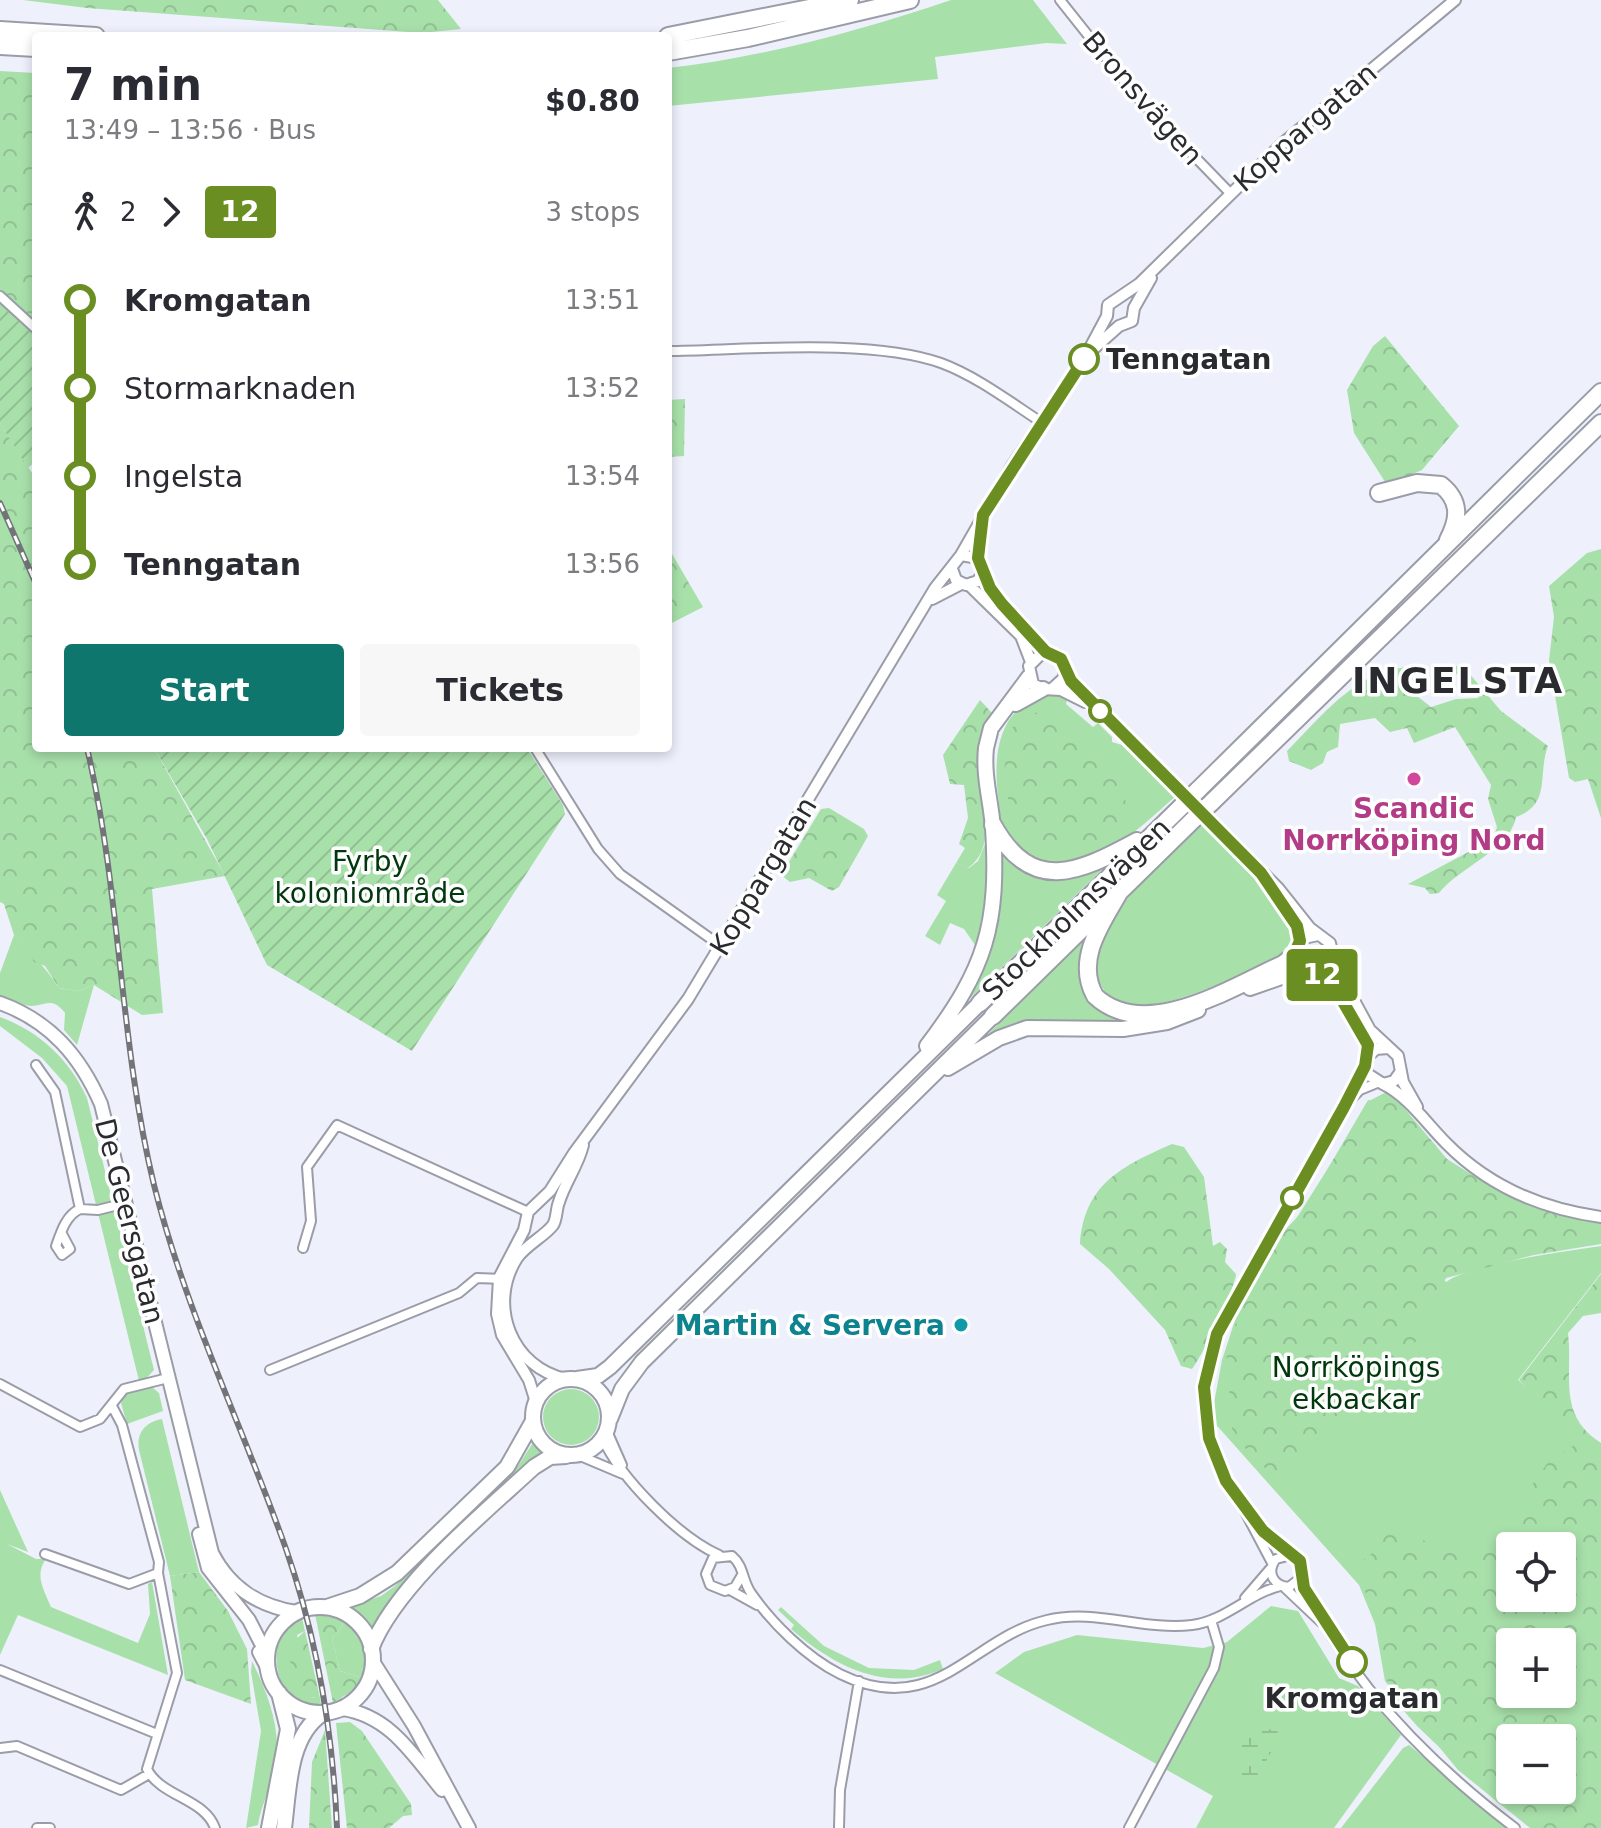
<!DOCTYPE html>
<html lang="en">
<head>
<meta charset="utf-8">
<style>
	body { margin:0; font-family:"DejaVu Sans",sans-serif; background:#f7f7f7; color:#2b2b33; height:100vh; display:flex; flex-direction:column; font-size:30px; white-space:nowrap }
	* { box-sizing:border-box; margin:0 }
	p { font-size:26px; color:#7c7c81 }
	.icon { flex:none; width:44px; height:44px; fill:none; stroke:currentColor; stroke-width:2; stroke-linecap:round; stroke-linejoin:round }
	.map { position:relative; flex:1; overflow:hidden }
	.details { position:absolute; left:32px; top:32px; width:640px; height:720px; display:flex; flex-direction:column; background:#fff; border-radius:8px; box-shadow:0 4px 12px #0003 }
	.details>* { flex:none }
	.badge { padding:0 16px; border-radius:6px; font-size:28px; line-height:52px }
	.buttons { position:absolute; left:1496px; top:1532px; display:grid; gap:16px }
	.buttons a { display:grid; place-items:center; width:80px; height:80px; border-radius:8px; background:#fff; box-shadow:0 4px 12px #0003; font-size:40px }
	.map>.badge { position:absolute; translate:-50% -50%; box-shadow:0 0 0 4px #fff }
	.legs { display:flex; align-items:center; gap:12px; height:88px; padding:0 32px; font-size:26px }
	.legs p { margin-inline-start:auto }
	.headline { display:flex; align-items:center; justify-content:space-between; height:136px; padding:0 32px }
	h1 { font-size:44px; font-weight:700; line-height:60px }
	.button { display:flex; gap:16px; margin-top:auto; padding:16px 32px }
	.button a { flex:1; height:92px; border-radius:8px; background:#0f766e; color:#fff; font-size:32px; font-weight:700; line-height:92px; text-align:center }
	.button a+a { background:#f7f7f7; color:#2b2b33 }
	ul { padding:0 32px; list-style:none }
	li { display:flex; align-items:center; gap:28px; height:88px; font-size:30px }
	li i { display:grid; place-items:center; width:12px; height:100%; margin:0 10px; background:currentColor }
	li i::after { content:''; width:20px; height:20px; margin:-10px; border:6px solid; border-radius:50%; background:#fff }
	li p { margin-inline-start:auto }
	li:first-child i { background:linear-gradient(#0000 50%,currentColor 0) }
	li:last-child i { background:linear-gradient(currentColor 50%,#0000 0) }
	.map>svg:first-child { display:block }
	.green { fill:#a8e0aa; fill-rule:evenodd }
	.forest { fill:url(#forest-crowns); fill-rule:evenodd }
	.wetland { fill:url(#wetland-marsh) }
	.garden { fill:url(#garden-furrows) }
	.lines { fill:none; stroke-linecap:round; stroke-linejoin:round }
	.minor-casing { stroke:#9a9da7; stroke-width:12 }
	.tertiary-casing { stroke:#9a9da7; stroke-width:14 }
	.secondary-casing { stroke:#9a9da7; stroke-width:16 }
	.trunk-casing { stroke:#9a9da7; stroke-width:18 }
	.motorway-casing { stroke:#9a9da7; stroke-width:20 }
	.minor { stroke:#fff; stroke-width:8 }
	.tertiary { stroke:#fff; stroke-width:10 }
	.secondary { stroke:#fff; stroke-width:12 }
	.trunk { stroke:#fff; stroke-width:14 }
	.motorway { stroke:#fff; stroke-width:16 }
	.rail-casing { stroke:#72747a; stroke-width:6 }
	.rail { stroke:#fefefe; stroke-width:3; stroke-dasharray:9; stroke-linecap:butt }
	.motorway-bridge-casing { stroke:#9a9da7; stroke-width:20; stroke-linecap:butt }
	.motorway-bridge { stroke:#fff; stroke-width:16 }
	.line-1-casing { stroke:#fff; stroke-width:18 }
	.line-1 { stroke:#6b8e23; stroke-width:12 }
	.stop-1-dot { fill:#fff; stroke:#6b8e23; stroke-width:4 }
	.hotel-dot { fill:#d1479c; stroke:#fefefe; stroke-width:3 }
	.culture-dot { fill:#0f9aa8; stroke:#fefefe; stroke-width:3 }
	.labels { text-anchor:middle; stroke-width:7; stroke-linejoin:round; paint-order:stroke }
	.street-label { font-size:28px; fill:#2a2b2f; stroke:#fefefe }
	.stop-label { font-size:28px; font-weight:bold; fill:#2a2b2f; stroke:#fefefe; text-anchor:start }
	.hotel-label { font-size:28px; font-weight:bold; fill:#b23c85; stroke:#fefefe }
	.park-label { font-size:28px; fill:#01370c; stroke:#fefefe }
	.culture-label { font-size:28px; font-weight:bold; fill:#0d838f; stroke:#fefefe; text-anchor:end }
	.district-label { font-size:36px; font-weight:bold; letter-spacing:2px; fill:#2a2b2f; stroke:#fefefe }
</style>
</head>
<body>
<div class="map">
<svg width="1601" height="1828" viewBox="0 0 1601 1828">
	<defs>
		<pattern id="forest-crowns" width="20" height="18" patternUnits="userSpaceOnUse" patternTransform="scale(2)"><rect width="20" height="18" fill="#a8e0aa"/><path d="M2 6a3 3 0 1 1 6 0M12 15a3 3 0 1 1 6 0" fill="none" stroke="#91c093"/></pattern>
		<pattern id="wetland-marsh" width="20" height="14" patternUnits="userSpaceOnUse" patternTransform="scale(2)"><rect width="20" height="14" fill="#a8e0aa"/><path d="M1 5h8M5 5V1M11 12h8M15 12V8" fill="none" stroke="#91c093"/></pattern>
		<pattern id="garden-furrows" width="10" height="10" patternUnits="userSpaceOnUse" patternTransform="scale(2)"><rect width="10" height="10" fill="#a8e0aa"/><path d="M-1 1l2-2M0 10L10 0M9 11l2-2" fill="none" stroke="#91c093"/></pattern>
	</defs>
	<rect width="100%" height="100%" fill="#eef1fc"/>
	<path class="green" d="M951,0h82l34,44 -21,-1 -111,14 3,22 -270,27v-38c92,-10 195,-38 283,-68z
		M1055,694l12,6 -1,4 27,23 5,-4 14,14v5l20,6 46,46c-31,27 -65,63 -107,69 -21,4 -46,-2 -61,-19 -9,-11 -10,-27 -11,-41 -7,-46 -3,-102 56,-109z
		M1204,822c32,33 79,71 90,117 -4,7 -8,15 -15,20 -12,9 -31,14 -45,19 -36,15 -127,56 -137,-6 -2,-12 -3,-26 3,-36 25,-43 70,-79 104,-114z
		M986,842l4,61 -10,44 -5,-2 -11,-16 -14,-6 -10,22 -15,-9 21,-35 -9,-6 19,-32 13,5 9,-7z
		M998,845l25,24 91,-11 -147,143c3,-10 11,-17 15,-27 20,-41 19,-85 16,-129z
		M14,935c16,19 32,32 45,53l20,3 15,-6 -17,60 -13,-15 1,-17c-15,-20 -23,-3 -40,-8 -9,-2 -17,-7 -25,-9v-23z
		M1088,936l-8,40 7,19 64,23 -28,7 -86,-3 -57,20z
		M0,1017c39,14 70,43 87,81l67,272 -14,15 -73,-299 -25,-28 -42,-32z
		M1390,1090l12,19 39,167 5,6c24,-18 121,-31 155,-36v27l-83,107 83,67v381h-71l-72,-58 -73,-89 -10,-57 -16,-39 -148,-166 11,-59 16,-49 133,-211zM1510,1546h52v52h-52zM1510,1642h52v52h-52zM1510,1738h52v52h-52z
		M152,1387l7,6 4,18 -36,13 -6,-21 3,-8z
		M543 1417a28 28 0 1 1 56 0a28 28 0 1 1-56 0Z
		M162,1419l37,153 -29,4 -31,-126c-3,-18 7,-28 23,-31z
		M534,1441l9,11 -22,17 -130,128 -20,35 -26,-24 36,-12 14,-10 123,-120z
		M0,1490l28,62 -21,-8 29,15h10c-12,16 -2,31 5,48l87,36 12,-29 -2,-30 4,-2 16,93 -150,-60 -18,40z
		M1271,1606l27,5 41,67 19,8 43,49 -67,93h-138l17,-32 -218,-123 29,-21 53,-17 126,13 24,-6z
		M781,1607l43,39 45,22 45,2 26,-10 3,9c-57,25 -109,-3 -152,-40l3,-4 -16,-15z
		M302,1618l3,13 -8,4 15,63h8l2,12 -26,-7c-26,-24 -28,-69 6,-85z
		M341,1619c22,13 28,35 22,59l-23,-7 -8,-33 11,-12z
		M252,1661c17,35 30,70 23,105 -3,20 -14,39 -17,59l-12,3 15,-97 -10,-59z
		M1409,1745l101,83h-169l62,-80z"/>
	<path class="forest" d="M23,0h415l23,29 -39,4 -335,-25z
		M0,71l36,2v256l-36,-33z
		M1385,336l74,90 -37,44 -35,15 -33,-52 -7,-43 26,-44z
		M685,399l-1,57 -16,1v-57z
		M0,423l36,56v269h118l71,128 -73,13 11,124 -21,2 -48,-30 -15,6 -20,-3 -14,-22 -11,-4 -20,-27 -10,-31 -4,-2z
		M668,547l35,60 -35,18z
		M1601,549v269l-13,-39 -13,3 -6,-4 -20,-118 5,-43 -5,-31 38,-33z
		M1455,665l13,7 33,39 47,35c-11,29 4,58 -32,71 -6,33 -58,51 -77,76l-9,1 -5,-6 -17,-4 85,-45 4,-12 -9,-28 3,-14 -36,-58 -41,16 -7,-15 -17,4 -15,-14 -35,6 -2,23 -11,5 -4,11 -12,7 -22,-9 -2,-10c37,-37 73,-86 130,-84l8,9 -17,6 9,14 14,11 25,-8 23,-1 -29,-31z
		M980,700l12,13c-41,51 21,123 -24,155l-12,-5 9,-15 -6,-4 9,-26 -4,-33 -14,-1 -7,-29z
		M1030,712l27,3 59,66 16,34c-28,43 -51,38 -97,31l-22,-26 -9,-38 2,-38 6,-16z
		M829,808l35,21 4,7 -29,51 -7,4 -23,-13 -19,4 -9,-7 40,-66z
		M1368,1100l31,2 48,57 51,32 103,33v20l-67,11 -88,23 -24,46 -20,55 -71,48 -44,54 -33,-20 -22,-32 -6,-78 17,-48 41,-72 19,-20z
		M1172,1144l12,3 20,30 9,69 7,-4 7,7 -2,13 11,12c0,12 -35,85 -44,95l-11,-3 -16,-36 -56,-61 -29,-25c4,-60 42,-78 92,-100z
		M1601,1274v39l-18,3 -15,17c5,44 -11,82 33,110v385h-64l-39,-25 -81,-77 -28,-32 -9,-68 -19,-44 -1,-19 16,-13 19,-31 26,20 27,14 15,-2 41,-26 47,-67 21,-10 3,-13 -56,-55zM1510,1546h52v52h-52zM1510,1642h52v52h-52zM1510,1738h52v52h-52z
		M199,1572l29,39 19,38 4,55 -66,-24 -15,-104z
		M315,1614l26,5 2,7 -11,12 8,33 23,7 -8,11 -22,14z
		M305,1631l15,67c-31,2 -33,-34 -27,-56z
		M350,1722l12,9 49,73 1,11 -9,1 -14,12h-42l-11,-105z
		M325,1730l7,98h-23l3,-66z"/>
	<path class="wetland" d="M1240,1720l42,13 -39,68 -5,-47z"/>
	<path class="garden" d="M0,296l36,33v132l-8,7 -28,-45z
		M154,748h373l36,57 2,9 -153,237 -145,-86 -60,-126z"/>
	<g class="lines">
		<defs>
			<path id="minor" d="M1060,0l78,98 91,94
				M0,296l36,33
				M668,351c77,-1 202,-13 273,12 35,13 68,38 100,59
				M535,748l63,101 22,25 101,72
				M36,1065l19,27 25,117 18,1 28,-7
				M1350,1100l10,-10 17,-7
				M62,1234l8,15 -8,6 -6,-9c5,-14 10,-31 24,-37
				M303,1248l8,-27 -4,-54 30,-42 191,87
				M270,1370l189,-77 18,-15 26,1
				M0,1384l80,43 20,-8 24,-30 44,-11
				M607,1431l15,34
				M603,1439c18,40 76,98 116,116
				M578,1455l45,19
				M1256,1522l44,39c5,10 1,20 6,29 46,95 126,175 209,238
				M45,1554l84,30 29,-11 1,-11 -37,-137 -10,-19
				M1291,1555l-15,4c-10,13 -3,27 13,28l13,-10
				M1272,1563l-58,-110 -10,-52 4,-41 21,-51 136,-243
				M158,1573l19,100 -30,96c14,28 57,29 68,59
				M742,1575l-7,12 -10,4 -15,-6 -4,-11 7,-16 19,-2c12,10 10,24 19,37 21,30 55,64 89,81 95,47 132,-37 207,-54 48,-12 96,11 145,5 33,-4 56,-31 88,-39
				M1285,1588l36,34
				M730,1590l27,15
				M1245,1598l25,-29
				M0,1670l157,64
				M0,1748l17,-2 104,44 28,-16
				M37,1828h13
				M839,1828l1,-38 19,-109
				M1129,1828l85,-160 5,-21 -8,-27"/>
			<path id="tertiary" d="M1091,351l28,-25 13,-5 2,-13 17,-30
				M961,555l17,3 15,34 53,60
				M978,558l4,-37
				M952,569l4,11 10,5 12,-4 5,-9
				M969,585l52,51 10,26
				M932,599l29,-15
				M1065,673l214,216 31,39 20,15 3,13 -4,10 -18,6 -13,-9 -2,-13 8,-12 14,-3
				M1053,688l11,-10 1,-12 -8,-11 -15,-2 -13,13 4,18 10,5 18,1 24,12
				M1281,900l13,20 6,21
				M1332,960l38,70 28,26 5,26 14,25
				M1318,972c21,15 52,57 50,84
				M1388,1048l-12,1 -8,7 -2,17 17,11 11,-3 7,-10
				M1383,1084c25,12 44,40 63,59 42,43 97,66 155,74
				M566,1379c-54,-11 -79,-74 -49,-121 10,-14 28,-22 36,-33 4,-6 3,-16 6,-23 6,-20 19,-36 24,-57
				M536,1402l-7,-22 -27,-45 -5,-21 2,-36 25,-48 4,-18 22,-21 24,-38 114,-154 247,-411 26,-33 51,-89 72,-107 23,-43 1,-11 31,-21 143,-140 173,-144"/>
			<path id="secondary" d="M0,1003c50,18 80,53 101,101l111,449c18,35 46,53 84,59
				M199,1534l9,34 41,52 19,37
				M259,1652l10,19
				M374,1663l40,63 55,102
				M343,1709c47,7 70,46 99,81"/>
			<path id="trunk" d="M1016,704l27,-15
				M1250,988l54,-19
				M927,1046c59,-78 72,-121 66,-218 -2,-27 -10,-52 -7,-80l5,-20 38,-51
				M948,1068l51,-30 28,-10 96,1 44,-7 31,-12
				M533 1417a38 38 0 1 1 76 0a38 38 0 1 1-76 0Z
				M577,1379l21,-3 12,-9 370,-364
				M610,1419l12,-30 20,-27 351,-346
				M327,1607l33,-11 37,-23 110,-106 26,-46
				M267 1660a53 53 0 1 1 106 0a53 53 0 1 1-106 0Z
				M371,1649c24,-63 112,-135 163,-182l16,-10 16,-1
				M269,1828l19,-99 -9,-36
				M284,1828c5,-37 4,-91 38,-114"/>
			<path id="motorway" d="M0,30l96,6
				M668,36l182,-36
				M0,46l36,2
				M668,52l80,-14 162,-38
				M1379,493l38,-10 24,2c20,16 18,34 7,55
				M1198,790l403,-398
				M1211,803l390,-380
				M993,825c39,70 85,48 144,16
				M1119,893c-18,31 -44,67 -24,103 50,47 137,-9 188,-32l13,-10
				M980,1003l203,-198
				M993,1016l202,-198"/>
		</defs>
		<use href="#minor" class="minor-casing"/>
		<use href="#tertiary" class="tertiary-casing"/>
		<use href="#secondary" class="secondary-casing"/>
		<use href="#trunk" class="trunk-casing"/>
		<use href="#motorway" class="motorway-casing"/>
		<use href="#minor" class="minor"/>
		<use href="#tertiary" class="tertiary"/>
		<use href="#secondary" class="secondary"/>
		<use href="#trunk" class="trunk"/>
		<use href="#motorway" class="motorway"/>
		<defs>
			<path id="rail" d="M0,503l36,81
				M87,748c34,144 32,293 67,437 31,125 89,242 132,364 31,89 47,185 51,279"/>
		</defs>
		<use href="#rail" class="rail-casing"/>
		<use href="#rail" class="rail"/>
		<defs>
			<path id="motorway-bridge" d="M1183,805l15,-15
				M1195,818l16,-15"/>
		</defs>
		<use href="#motorway-bridge" class="motorway-bridge-casing"/>
		<use href="#motorway-bridge" class="motorway-bridge"/>
	</g>
	<g class="lines">
		<defs>
			<path id="line-1" d="M1084,359l-101,156 -5,43 12,30 12,16 44,48 15,7 10,22 190,192 36,53 3,15 -4,9 2,13 6,6 14,3 16,14 34,59 -3,21 -21,41 -127,227 -13,53 5,51 17,43 37,50 37,30 4,27 48,74"/>
		</defs>
		<use href="#line-1" class="line-1-casing"/>
		<use href="#line-1" class="line-1"/>
	</g>
	<g class="stop-1-dot">
		<circle cx="1084" cy="359" r="14"/>
		<circle cx="1100" cy="711" r="10"/>
		<circle cx="1292" cy="1198" r="10"/>
		<circle cx="1352" cy="1662" r="14"/>
	</g>
	<circle class="hotel-dot" cx="1414" cy="779" r="8"/>
	<circle class="culture-dot" cx="961" cy="1325" r="8"/>
	<g class="labels">
		<g class="street-label">
			<text transform="translate(1143 98) rotate(49)" y="10">Bronsvägen</text>
			<text transform="translate(1305 127) rotate(-41)" y="10">Koppargatan</text>
			<text transform="translate(763 876) rotate(-59)" y="10">Koppargatan</text>
			<text transform="translate(1076 909) rotate(-44)" y="10">Stockholmsvägen</text>
			<text transform="translate(130 1221) rotate(76)" y="10">De Geersgatan</text>
		</g>
		<g class="stop-label">
			<text x="1106" y="369">Tenngatan</text>
			<text x="1352" y="1708" text-anchor="middle">Kromgatan</text>
		</g>
		<g class="hotel-label">
			<text x="1414" y="818">Scandic<tspan x="1414" dy="32">Norrköping Nord</tspan></text>
		</g>
		<g class="park-label">
			<text x="370" y="871">Fyrby<tspan x="370" dy="32">koloniområde</tspan></text>
			<text x="1356" y="1377">Norrköpings<tspan x="1356" dy="32">ekbackar</tspan></text>
		</g>
		<g class="culture-label">
			<text x="945" y="1335">Martin &amp; Servera</text>
		</g>
		<g class="district-label">
			<text x="1458" y="693">INGELSTA</text>
		</g>
	</g>
</svg>
<div class="buttons">
<a><svg class="icon" aria-label="locate" viewBox="0 0 24 24"><circle cx="12" cy="12" r="6"/><path d="M12 2v4M12 18v4M2 12h4M18 12h4"/></svg></a>
<a>+</a>
<a>−</a>
</div>
<b class="badge" style="left:1322px;top:975px;background:#6b8e23;color:#fff">12</b>
<section class="details">
<div class="headline"><div><h1>7 min</h1><p>13:49 – 13:56 · Bus</p></div><b>$0.80</b></div>
<div class="legs"><svg class="icon" aria-label="walk" viewBox="0 0 24 24"><circle cx="13" cy="4" r="2"/><path d="M13 8l-2 6 4 7M11 14l-3 7M7 12l3-4h3l4 4"/></svg>2<svg class="icon" aria-label="forward" viewBox="0 0 24 24"><path d="M9 5l7 7-7 7"/></svg><b class="badge" style="background:#6b8e23;color:#fff">12</b><p>3 stops</p></div>
<ul>
<li><i style="color:#6b8e23"></i><b>Kromgatan</b><p>13:51</p></li>
<li><i style="color:#6b8e23"></i><span>Stormarknaden</span><p>13:52</p></li>
<li><i style="color:#6b8e23"></i><span>Ingelsta</span><p>13:54</p></li>
<li><i style="color:#6b8e23"></i><b>Tenngatan</b><p>13:56</p></li>
</ul>
<div class="button"><a>Start</a><a>Tickets</a></div>
</section>
</div>
</body>
</html>
